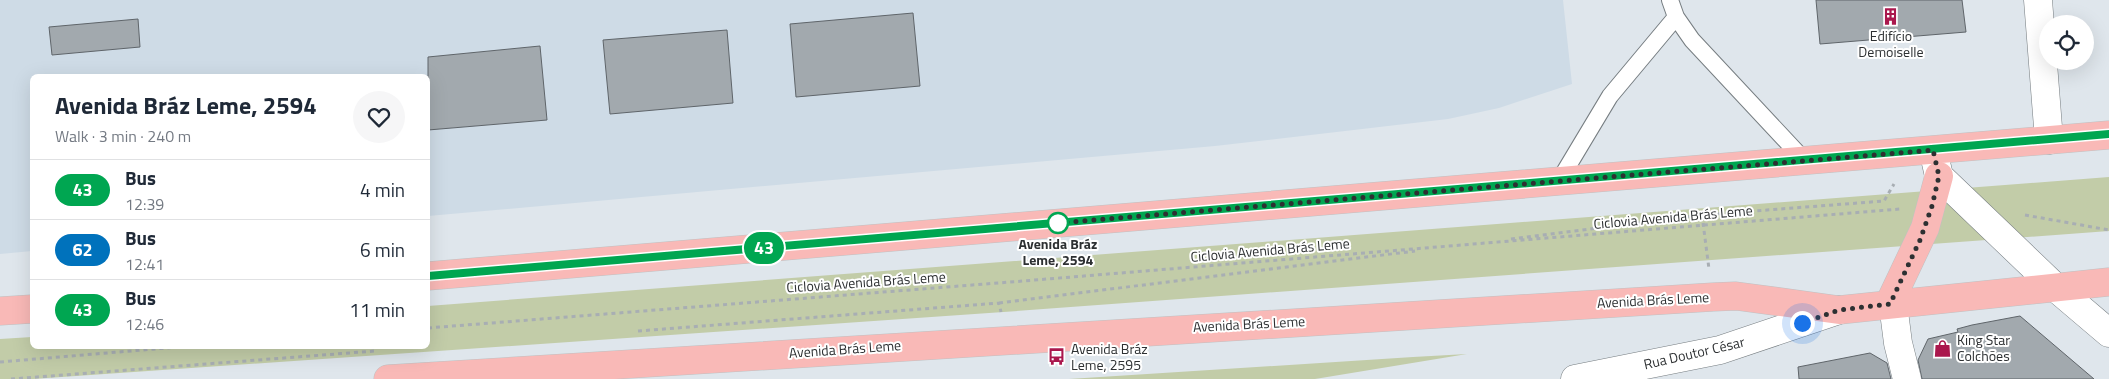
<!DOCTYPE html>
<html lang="en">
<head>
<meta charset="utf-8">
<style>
	body { margin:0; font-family:"Titillium Web",sans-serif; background:#f6f6f7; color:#1f2937; height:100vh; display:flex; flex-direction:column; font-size:19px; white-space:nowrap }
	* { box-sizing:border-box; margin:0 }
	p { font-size:16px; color:#747a83 }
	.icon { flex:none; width:28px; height:28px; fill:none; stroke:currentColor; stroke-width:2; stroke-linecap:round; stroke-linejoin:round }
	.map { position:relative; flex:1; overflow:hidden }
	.drawer { position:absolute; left:30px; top:74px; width:400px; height:275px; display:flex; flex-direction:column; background:#fff; border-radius:8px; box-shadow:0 5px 20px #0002 }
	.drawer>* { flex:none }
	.badge { padding:0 10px; border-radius:16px; font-size:18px; line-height:32px }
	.tools { position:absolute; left:2039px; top:15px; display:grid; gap:10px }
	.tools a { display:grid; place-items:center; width:55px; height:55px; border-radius:50%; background:#fff; box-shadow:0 5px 20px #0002; font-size:25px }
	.you { position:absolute; width:25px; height:25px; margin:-12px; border:4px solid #fff; border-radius:50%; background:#1a73e8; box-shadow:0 0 0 8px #1a73e833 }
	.map>.badge { position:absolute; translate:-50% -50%; box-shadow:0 0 0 2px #fff }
	.round { display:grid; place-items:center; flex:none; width:52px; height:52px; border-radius:26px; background:#f6f6f7 }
	.overview { display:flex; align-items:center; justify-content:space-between; height:85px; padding:0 25px }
	h1 { font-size:24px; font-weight:700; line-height:38px }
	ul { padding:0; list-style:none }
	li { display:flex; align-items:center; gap:15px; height:60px; padding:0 25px; border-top:1px solid #e0e1e3 }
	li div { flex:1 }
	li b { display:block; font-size:19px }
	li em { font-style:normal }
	li .badge { min-width:55px; font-weight:700; text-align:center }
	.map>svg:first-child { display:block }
	.built { fill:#cedbe6 }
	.green { fill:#c2cca8 }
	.building { fill:#a2a9ae; stroke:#5f656a }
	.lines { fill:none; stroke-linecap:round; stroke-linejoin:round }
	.service-casing { stroke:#767d81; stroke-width:18 }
	.minor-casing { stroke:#767d81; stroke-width:29 }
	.tertiary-casing { stroke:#767d81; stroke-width:29 }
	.primary-casing { stroke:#c0c1c2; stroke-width:29 }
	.path { stroke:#a8aeb3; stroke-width:3; stroke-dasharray:4 4; stroke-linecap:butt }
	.service { stroke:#fff; stroke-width:16 }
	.minor { stroke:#fff; stroke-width:28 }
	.tertiary { stroke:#fff; stroke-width:28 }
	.primary { stroke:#f9b9b7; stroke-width:28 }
	.line-casing { stroke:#fff; stroke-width:11 }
	.line { stroke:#00a651; stroke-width:8 }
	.walk { stroke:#2d3032; stroke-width:5; stroke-dasharray:0 9 }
	.stop-dot { fill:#fff; stroke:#00a651; stroke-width:2.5 }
	.labels { text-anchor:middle; stroke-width:4; stroke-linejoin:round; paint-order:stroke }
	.poi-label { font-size:14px; fill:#2d3032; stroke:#fff; text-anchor:start }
	.street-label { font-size:14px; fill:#2d3032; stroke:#fff }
	.stop-label { font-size:14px; font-weight:bold; fill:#2d3032; stroke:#fff }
</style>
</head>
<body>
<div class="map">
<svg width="2109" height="379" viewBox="0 0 2109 379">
	<rect width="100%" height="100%" fill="#dfe6ec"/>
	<path class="built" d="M0,0h1563l9,84 -73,24 -51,11 -233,27 -787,70v-140h-396v175l-32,3z"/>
	<path class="green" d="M2109,177v54l-1120,82 -956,66h-33v-40l32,-2v9h396v-40z
		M1467,354l-152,25h-246l344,-22z"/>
	<path class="building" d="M1816,0h146l4,32 -146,12z
		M913,13l7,73 -124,11 -6,-73z
		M138,19l2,28 -88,8 -3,-28z
		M727,30l6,73 -123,11 -7,-74z
		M540,46l7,74 -119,10v-73z
		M2020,316l74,63h-172l-4,-19 10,-21 30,-7 -1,-3 15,-4z
		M1870,353l17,10 4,16h-92l-1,-12z"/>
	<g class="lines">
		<defs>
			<path id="service" d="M1670,0l6,17 16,23 113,121
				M1559,181l51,-85 66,-79"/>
			<path id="minor" d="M2038,0l11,140
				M1893,304l5,39 9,36"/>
			<path id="tertiary" d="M1934,154l5,22 117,112 53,45
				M1575,379l145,-29 119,-40"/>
			<path id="primary" d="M428,276l1681,-141
				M1889,304l36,-76 14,-52
				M0,311l32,-2
				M388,379l1325,-82 23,-1 103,14 270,-28"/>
		</defs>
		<use href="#service" class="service-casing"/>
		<use href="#minor" class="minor-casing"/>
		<use href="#tertiary" class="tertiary-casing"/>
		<use href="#primary" class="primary-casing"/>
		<path class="path" d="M1702,215l7,54
			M2025,215l84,15
			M1511,239l191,-24 182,-14 10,-17
			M999,303l416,-52
			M428,328l595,-47 877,-72
			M638,331l361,-28 2,9
			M0,362l190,-16
			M11,379l364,-28"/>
		<use href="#service" class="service"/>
		<use href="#minor" class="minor"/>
		<use href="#tertiary" class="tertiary"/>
		<use href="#primary" class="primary"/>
	</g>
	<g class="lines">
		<defs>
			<path id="line" d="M428,276l1681,-142"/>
		</defs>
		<use href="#line" class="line-casing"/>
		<use href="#line" class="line"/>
		<path class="walk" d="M1058,223l875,-73 6,26 -7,30 -12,34 -30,64 -51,6 -37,13"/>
	</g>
	<defs>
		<symbol id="building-bare" viewBox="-9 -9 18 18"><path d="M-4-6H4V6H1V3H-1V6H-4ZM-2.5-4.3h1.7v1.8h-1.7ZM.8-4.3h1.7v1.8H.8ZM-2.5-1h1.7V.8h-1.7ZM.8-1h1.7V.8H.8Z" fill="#aa174d" stroke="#fff" stroke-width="2.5" paint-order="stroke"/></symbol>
		<symbol id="shop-bare" viewBox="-9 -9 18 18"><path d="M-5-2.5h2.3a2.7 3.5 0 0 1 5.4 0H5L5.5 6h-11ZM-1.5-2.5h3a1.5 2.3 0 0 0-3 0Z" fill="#aa174d" stroke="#fff" stroke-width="2.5" paint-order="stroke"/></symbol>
		<symbol id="bus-bare" viewBox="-9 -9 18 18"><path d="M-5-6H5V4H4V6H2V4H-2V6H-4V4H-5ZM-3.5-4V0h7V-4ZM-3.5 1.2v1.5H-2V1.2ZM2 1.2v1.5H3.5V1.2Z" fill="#aa174d" stroke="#fff" stroke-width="2.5" paint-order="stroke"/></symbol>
	</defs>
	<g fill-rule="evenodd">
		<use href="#building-bare" x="1878" y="4" width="25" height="25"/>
		<use href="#shop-bare" x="1930" y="336" width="25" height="25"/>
		<use href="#bus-bare" x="1044" y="344" width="25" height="25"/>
	</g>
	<circle class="stop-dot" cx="1058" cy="223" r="10"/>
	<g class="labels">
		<g class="poi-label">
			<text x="1891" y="41" text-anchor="middle">Edifício<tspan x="1891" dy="16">Demoiselle</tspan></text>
			<text x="1957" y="345">King Star<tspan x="1957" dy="16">Colchões</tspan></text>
			<text x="1071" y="354">Avenida Bráz<tspan x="1071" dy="16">Leme, 2595</tspan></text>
		</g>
		<g class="street-label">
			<text transform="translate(1673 217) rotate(-5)" y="5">Ciclovia Avenida Brás Leme</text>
			<text transform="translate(1270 250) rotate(-5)" y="5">Ciclovia Avenida Brás Leme</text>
			<text transform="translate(866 282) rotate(-4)" y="5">Ciclovia Avenida Brás Leme</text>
			<text transform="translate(1653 300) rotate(-3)" y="5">Avenida Brás Leme</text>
			<text transform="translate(1249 324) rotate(-3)" y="5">Avenida Brás Leme</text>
			<text transform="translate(845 349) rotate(-4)" y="5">Avenida Brás Leme</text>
			<text transform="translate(1694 353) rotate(-13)" y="5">Rua Doutor César</text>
		</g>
		<g class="stop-label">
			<text x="1058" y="249">Avenida Bráz<tspan x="1058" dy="16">Leme, 2594</tspan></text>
		</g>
	</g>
</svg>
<div class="tools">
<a><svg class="icon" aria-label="locate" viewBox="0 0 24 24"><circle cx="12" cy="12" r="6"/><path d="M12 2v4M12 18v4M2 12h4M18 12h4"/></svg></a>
</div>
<div class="you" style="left:1802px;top:323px"></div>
<b class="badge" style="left:764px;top:248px;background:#00a651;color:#fff">43</b>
<section class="drawer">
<div class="overview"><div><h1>Avenida Bráz Leme, 2594</h1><p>Walk · 3 min · 240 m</p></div><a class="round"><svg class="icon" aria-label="heart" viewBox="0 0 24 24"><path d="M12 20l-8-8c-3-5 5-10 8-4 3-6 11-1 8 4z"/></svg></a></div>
<ul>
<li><span class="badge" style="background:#00a651;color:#fff">43</span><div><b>Bus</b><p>12:39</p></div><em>4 min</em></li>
<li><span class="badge" style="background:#0072bc;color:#fff">62</span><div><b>Bus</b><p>12:41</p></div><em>6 min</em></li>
<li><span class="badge" style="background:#00a651;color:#fff">43</span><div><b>Bus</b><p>12:46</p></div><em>11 min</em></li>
</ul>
</section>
</div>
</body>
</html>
